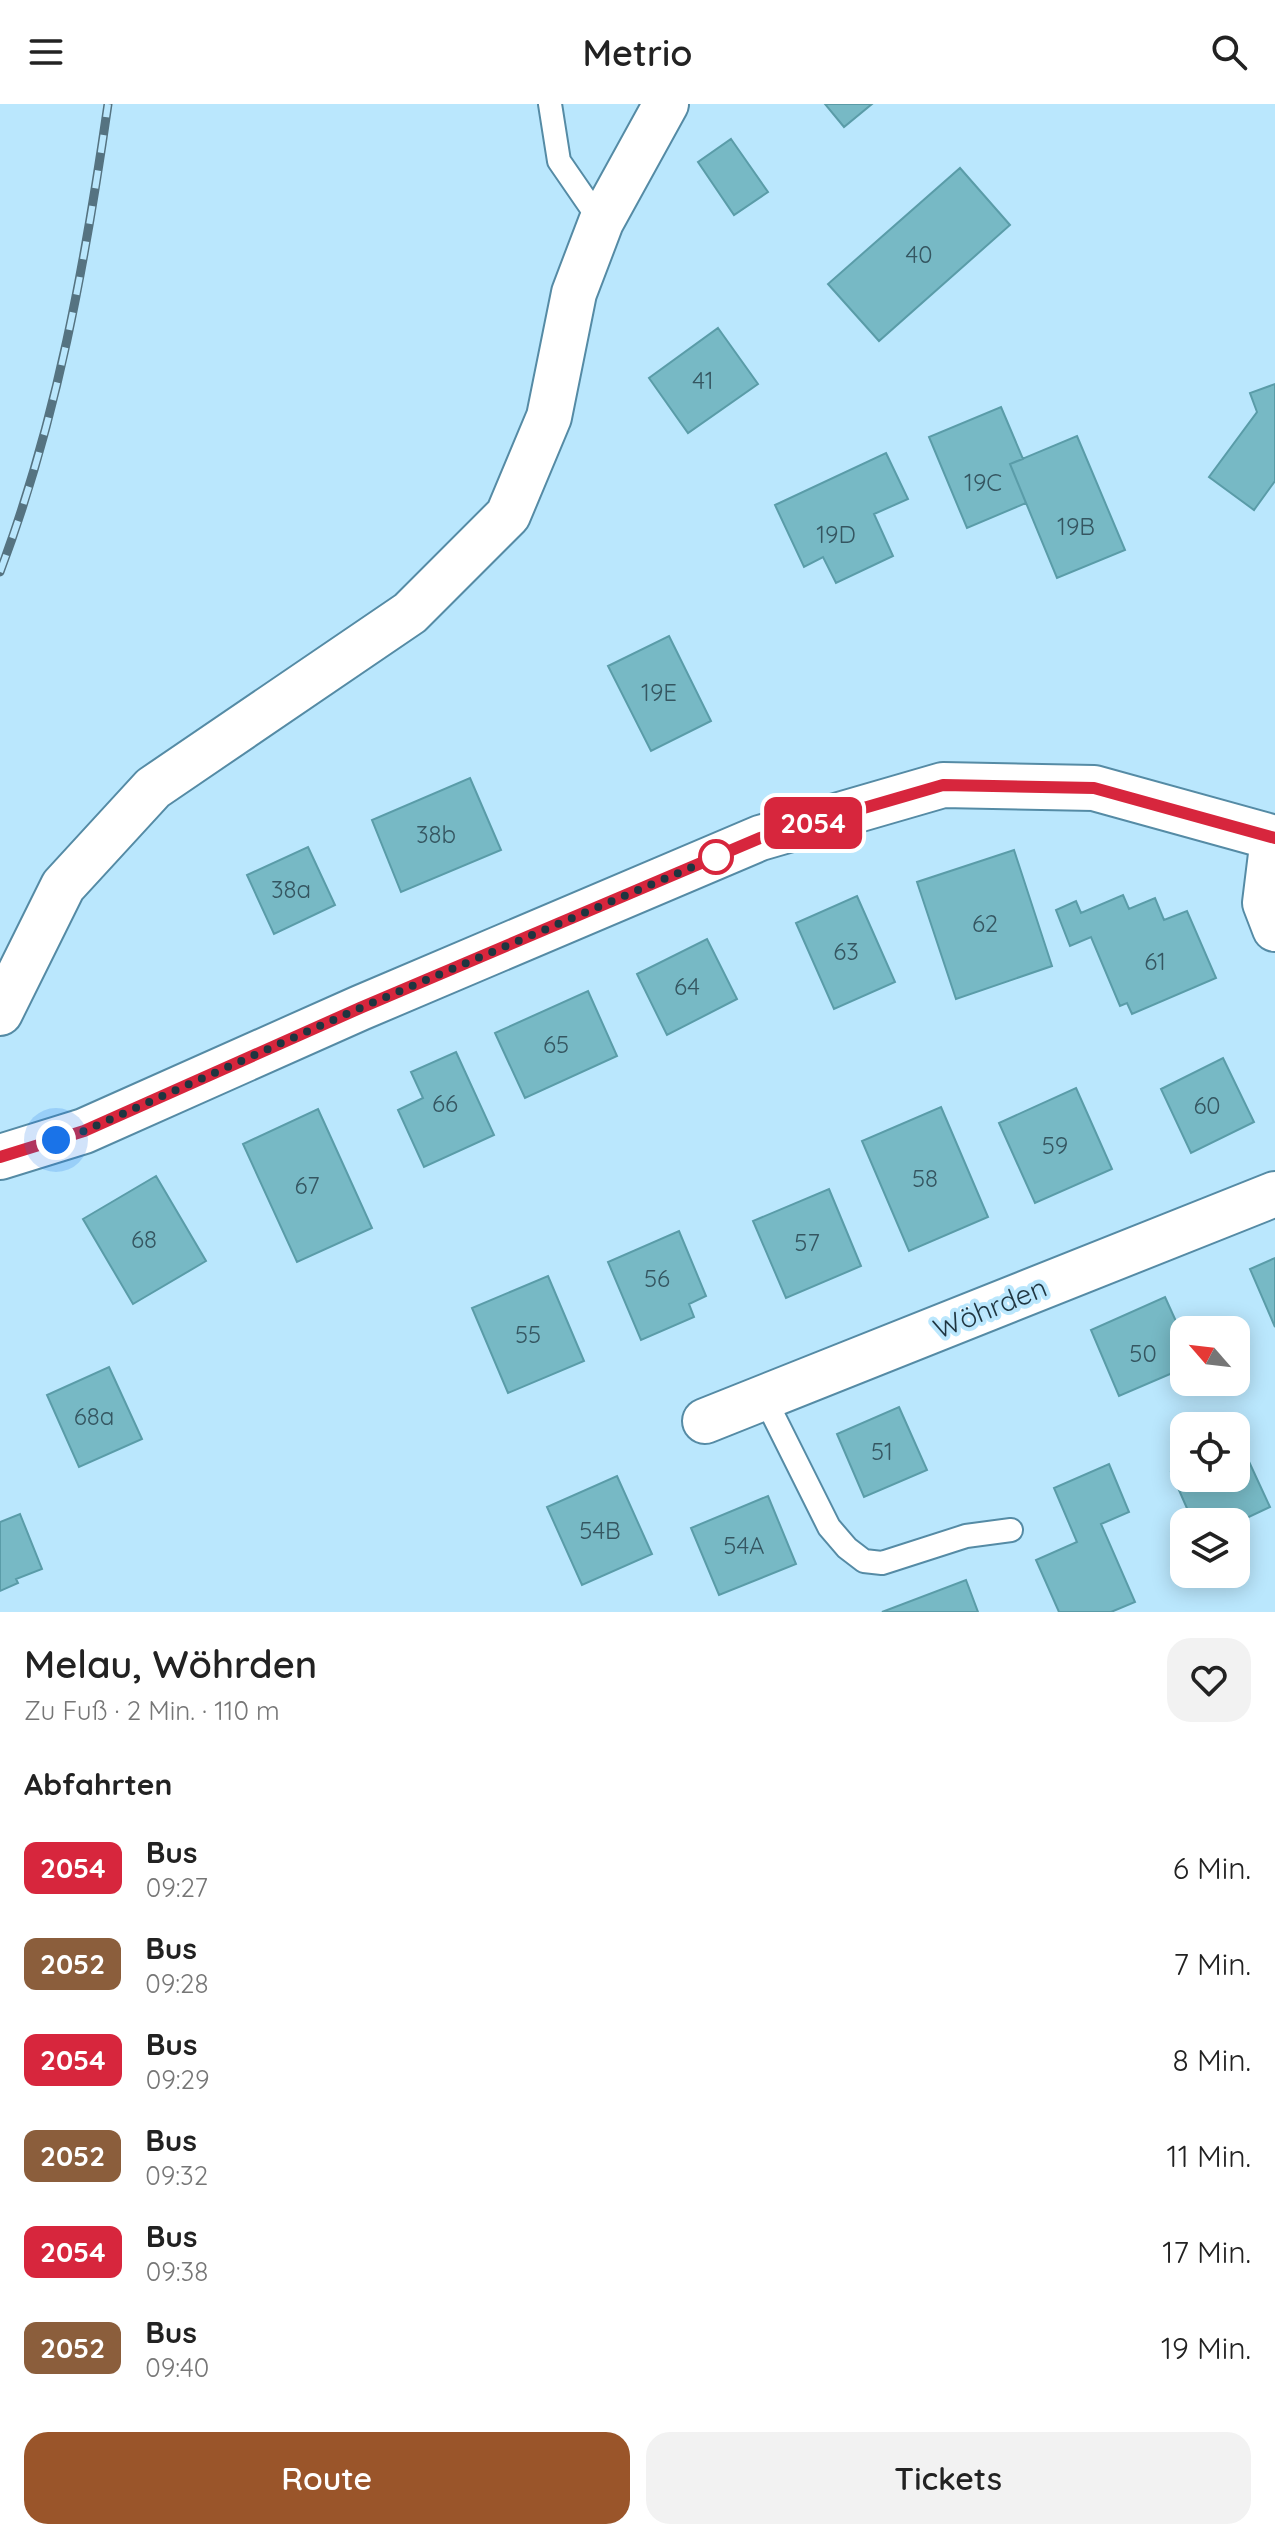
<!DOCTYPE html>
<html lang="de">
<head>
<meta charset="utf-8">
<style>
	body { margin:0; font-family:Quicksand,sans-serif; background:#f2f2f2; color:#222; height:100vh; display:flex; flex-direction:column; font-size:30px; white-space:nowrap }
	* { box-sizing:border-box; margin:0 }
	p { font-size:26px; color:#767676 }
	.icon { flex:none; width:44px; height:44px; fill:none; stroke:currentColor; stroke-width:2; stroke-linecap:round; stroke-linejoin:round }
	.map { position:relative; height:1508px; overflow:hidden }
	.sheet { display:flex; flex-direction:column; background:#fff; flex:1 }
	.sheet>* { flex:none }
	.badge { padding:0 16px; border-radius:12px; font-size:28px; line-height:52px }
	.needle { width:52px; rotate:298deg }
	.tools { position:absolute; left:1170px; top:1212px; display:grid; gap:16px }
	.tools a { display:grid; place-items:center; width:80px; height:80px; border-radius:16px; background:#fff; box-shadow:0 4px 20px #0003; font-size:40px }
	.you { position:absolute; width:40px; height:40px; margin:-20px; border:6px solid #fff; border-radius:50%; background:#1a73e8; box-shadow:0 0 0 12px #1a73e833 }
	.map>.badge { position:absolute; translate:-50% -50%; box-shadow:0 0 0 4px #fff }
	h2 { padding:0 24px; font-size:30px; line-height:72px }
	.round { display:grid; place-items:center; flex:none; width:84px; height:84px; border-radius:24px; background:#f2f2f2 }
	.headline { display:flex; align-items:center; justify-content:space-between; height:136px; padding:0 24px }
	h1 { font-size:38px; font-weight:600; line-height:60px }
	.button { display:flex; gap:16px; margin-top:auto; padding:16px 24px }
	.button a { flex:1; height:92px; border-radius:24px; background:#9a552a; color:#fff; font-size:32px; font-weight:600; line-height:92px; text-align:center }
	.button a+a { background:#f2f2f2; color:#222 }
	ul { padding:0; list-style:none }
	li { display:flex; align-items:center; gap:24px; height:96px; padding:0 24px }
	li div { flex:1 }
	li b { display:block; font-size:30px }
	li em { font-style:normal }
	li .badge { min-width:88px; font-weight:700; text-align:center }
	header { display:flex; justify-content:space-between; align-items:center; height:104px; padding:0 24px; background:#fff; font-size:36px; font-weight:600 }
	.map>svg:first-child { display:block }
	.building { fill:#77b9c5; stroke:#5a9ca8; stroke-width:2 }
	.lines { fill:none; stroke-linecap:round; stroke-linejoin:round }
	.lane-casing { stroke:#558ba5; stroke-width:26 }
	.street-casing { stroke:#558ba5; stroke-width:48 }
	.lane { stroke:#fff; stroke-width:22 }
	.street { stroke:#fff; stroke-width:44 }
	.rail-casing { stroke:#557381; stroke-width:9 }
	.rail { stroke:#bae7fd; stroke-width:6; stroke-dasharray:18; stroke-linecap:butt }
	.line-casing { stroke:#fff; stroke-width:18 }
	.line { stroke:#d7263d; stroke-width:12 }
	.walk { stroke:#1f3540; stroke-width:8; stroke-dasharray:0 14.4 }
	.stop-dot { fill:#fff; stroke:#d7263d; stroke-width:4 }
	.labels { text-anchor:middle; stroke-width:8; stroke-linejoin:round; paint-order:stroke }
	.number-label { font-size:24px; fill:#355661 }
	.street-label { font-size:28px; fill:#1f3540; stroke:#bae7fd }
</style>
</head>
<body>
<header><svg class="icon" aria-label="menu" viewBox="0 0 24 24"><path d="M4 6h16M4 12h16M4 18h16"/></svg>Metrio<svg class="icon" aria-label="search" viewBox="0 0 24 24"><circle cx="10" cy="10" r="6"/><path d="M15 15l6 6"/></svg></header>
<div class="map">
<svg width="1275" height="1508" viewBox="0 0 1275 1508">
	<rect width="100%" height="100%" fill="#bae7fd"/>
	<path class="building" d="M825,0h47l-28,23z
		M731,35l37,53 -34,23 -36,-53z
		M960,64l50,57 -131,116 -51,-57z
		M718,224l40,56 -70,49 -39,-55z
		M1275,280v97l-21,29 -45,-33 48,-65 -7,-19z
		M1001,303l22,52 -13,5 16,39 -59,25 -38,-91z
		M1077,332l48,114 -68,28 -47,-114z
		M886,349l22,46 -34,15 19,42 -57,27 -13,-26 -19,10 -29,-62z
		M669,532l42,85 -60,30 -43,-85z
		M470,674l31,72 -100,42 -29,-72z
		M308,743l27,58 -61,29 -27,-59z
		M1014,746l38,116 -96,33 -39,-117z
		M1123,791l6,14 26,-11 9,22 23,-9 29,67 -84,36 -5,-11 -7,3 -29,-69 -21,9 -14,-36 20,-9 5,12z
		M857,792l38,86 -61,27 -38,-86z
		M707,835l30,60 -70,36 -30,-61z
		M588,887l29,65 -92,42 -30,-65z
		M456,948l38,83 -70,32 -26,-57 25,-12 -12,-26z
		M1223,954l31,64 -63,31 -30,-64z
		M1076,984l36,81 -77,34 -36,-80z
		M941,1003l47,110 -79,34 -47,-110z
		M318,1005l54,119 -75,34 -54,-118z
		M156,1072l50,85 -73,43 -50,-85z
		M829,1085l32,77 -75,32 -33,-77z
		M679,1127l27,65 -17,8 5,13 -53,23 -33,-78z
		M1275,1154v69l-25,-58z
		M548,1172l36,85 -76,32 -36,-85z
		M1165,1193l19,42v29l-65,28 -28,-66z
		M109,1263l33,72 -63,28 -32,-72z
		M899,1303l28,63 -63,27 -27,-63z
		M1239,1336l31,67 -34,16 -43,-1 -22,-50 13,-6v12h52v-36z
		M1109,1360l20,48 -28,12 34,78 -24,10h-52l-23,-52 41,-18 -23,-54z
		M617,1372l35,78 -70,31 -35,-78z
		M768,1392l28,68 -77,31 -28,-67z
		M20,1410l22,55 -26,10 2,4 -18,8v-69z
		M966,1476l12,32h-96z"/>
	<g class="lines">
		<defs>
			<path id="lane" d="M550,0l9,57 42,61
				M765,1295l64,128 18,21 17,13 18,2 84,-27 45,-6"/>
			<path id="street" d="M1273,734l-8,65 10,26
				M0,909l63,-127 90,-98 257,-175 98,-98 41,-98 25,-124 27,-71 65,-118
				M0,1053l84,-26 276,-123 400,-170 183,-53 151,3 181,50
				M705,1317l570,-227"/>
		</defs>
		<use href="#lane" class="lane-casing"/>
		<use href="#street" class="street-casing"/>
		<use href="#lane" class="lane"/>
		<use href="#street" class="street"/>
		<defs>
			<path id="rail" d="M0,468c57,-152 85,-308 108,-468"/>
		</defs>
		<use href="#rail" class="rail-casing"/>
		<use href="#rail" class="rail"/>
	</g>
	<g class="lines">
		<defs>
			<path id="line" d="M0,1053l84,-26 276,-123 400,-170 183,-53 151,3 181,50"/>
		</defs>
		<use href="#line" class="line-casing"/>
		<use href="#line" class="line"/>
		<path class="walk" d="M56,1036l28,-9 276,-123 356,-151"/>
	</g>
	<circle class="stop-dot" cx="716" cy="753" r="16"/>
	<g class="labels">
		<g class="number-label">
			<text x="919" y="159">40</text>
			<text x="703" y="285">41</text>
			<text x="983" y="387">19C</text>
			<text x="1076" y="431">19B</text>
			<text x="836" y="439">19D</text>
			<text x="659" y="597">19E</text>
			<text x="436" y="739">38b</text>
			<text x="291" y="794">38a</text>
			<text x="985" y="828">62</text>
			<text x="846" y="856">63</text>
			<text x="1155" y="866">61</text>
			<text x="687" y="891">64</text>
			<text x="556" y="949">65</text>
			<text x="445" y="1008">66</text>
			<text x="1207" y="1010">60</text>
			<text x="1055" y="1050">59</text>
			<text x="925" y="1083">58</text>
			<text x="307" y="1090">67</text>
			<text x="144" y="1144">68</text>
			<text x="807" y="1147">57</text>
			<text x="657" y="1183">56</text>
			<text x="528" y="1239">55</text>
			<text x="1143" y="1258">50</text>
			<text x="94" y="1321">68a</text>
			<text x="882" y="1356">51</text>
			<text x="600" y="1435">54B</text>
			<text x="744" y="1450">54A</text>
		</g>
		<g class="street-label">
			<text transform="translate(990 1204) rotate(-22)" y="10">Wöhrden</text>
		</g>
	</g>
</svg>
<div class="tools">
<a><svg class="needle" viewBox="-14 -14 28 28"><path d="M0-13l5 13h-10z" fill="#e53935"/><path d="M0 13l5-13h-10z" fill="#767676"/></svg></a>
<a><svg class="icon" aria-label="locate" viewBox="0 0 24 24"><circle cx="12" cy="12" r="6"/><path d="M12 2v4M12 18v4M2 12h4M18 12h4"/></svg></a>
<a><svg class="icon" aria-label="layers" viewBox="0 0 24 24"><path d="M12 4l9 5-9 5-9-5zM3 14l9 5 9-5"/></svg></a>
</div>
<div class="you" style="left:56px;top:1036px"></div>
<b class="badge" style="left:813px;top:719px;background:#d7263d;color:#fff">2054</b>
</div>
<section class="sheet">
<div class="headline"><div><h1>Melau, Wöhrden</h1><p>Zu Fuß · 2 Min. · 110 m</p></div><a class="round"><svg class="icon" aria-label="heart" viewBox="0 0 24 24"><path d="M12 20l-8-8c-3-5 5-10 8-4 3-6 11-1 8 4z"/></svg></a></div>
<h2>Abfahrten</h2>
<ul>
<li><span class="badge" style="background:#d7263d;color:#fff">2054</span><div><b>Bus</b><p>09:27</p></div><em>6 Min.</em></li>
<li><span class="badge" style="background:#8b5e3c;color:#fff">2052</span><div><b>Bus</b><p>09:28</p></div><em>7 Min.</em></li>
<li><span class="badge" style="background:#d7263d;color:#fff">2054</span><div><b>Bus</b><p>09:29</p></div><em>8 Min.</em></li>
<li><span class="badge" style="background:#8b5e3c;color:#fff">2052</span><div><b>Bus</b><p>09:32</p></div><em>11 Min.</em></li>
<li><span class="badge" style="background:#d7263d;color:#fff">2054</span><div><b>Bus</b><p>09:38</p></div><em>17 Min.</em></li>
<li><span class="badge" style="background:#8b5e3c;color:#fff">2052</span><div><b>Bus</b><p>09:40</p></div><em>19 Min.</em></li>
</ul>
<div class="button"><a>Route</a><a>Tickets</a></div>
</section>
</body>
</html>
